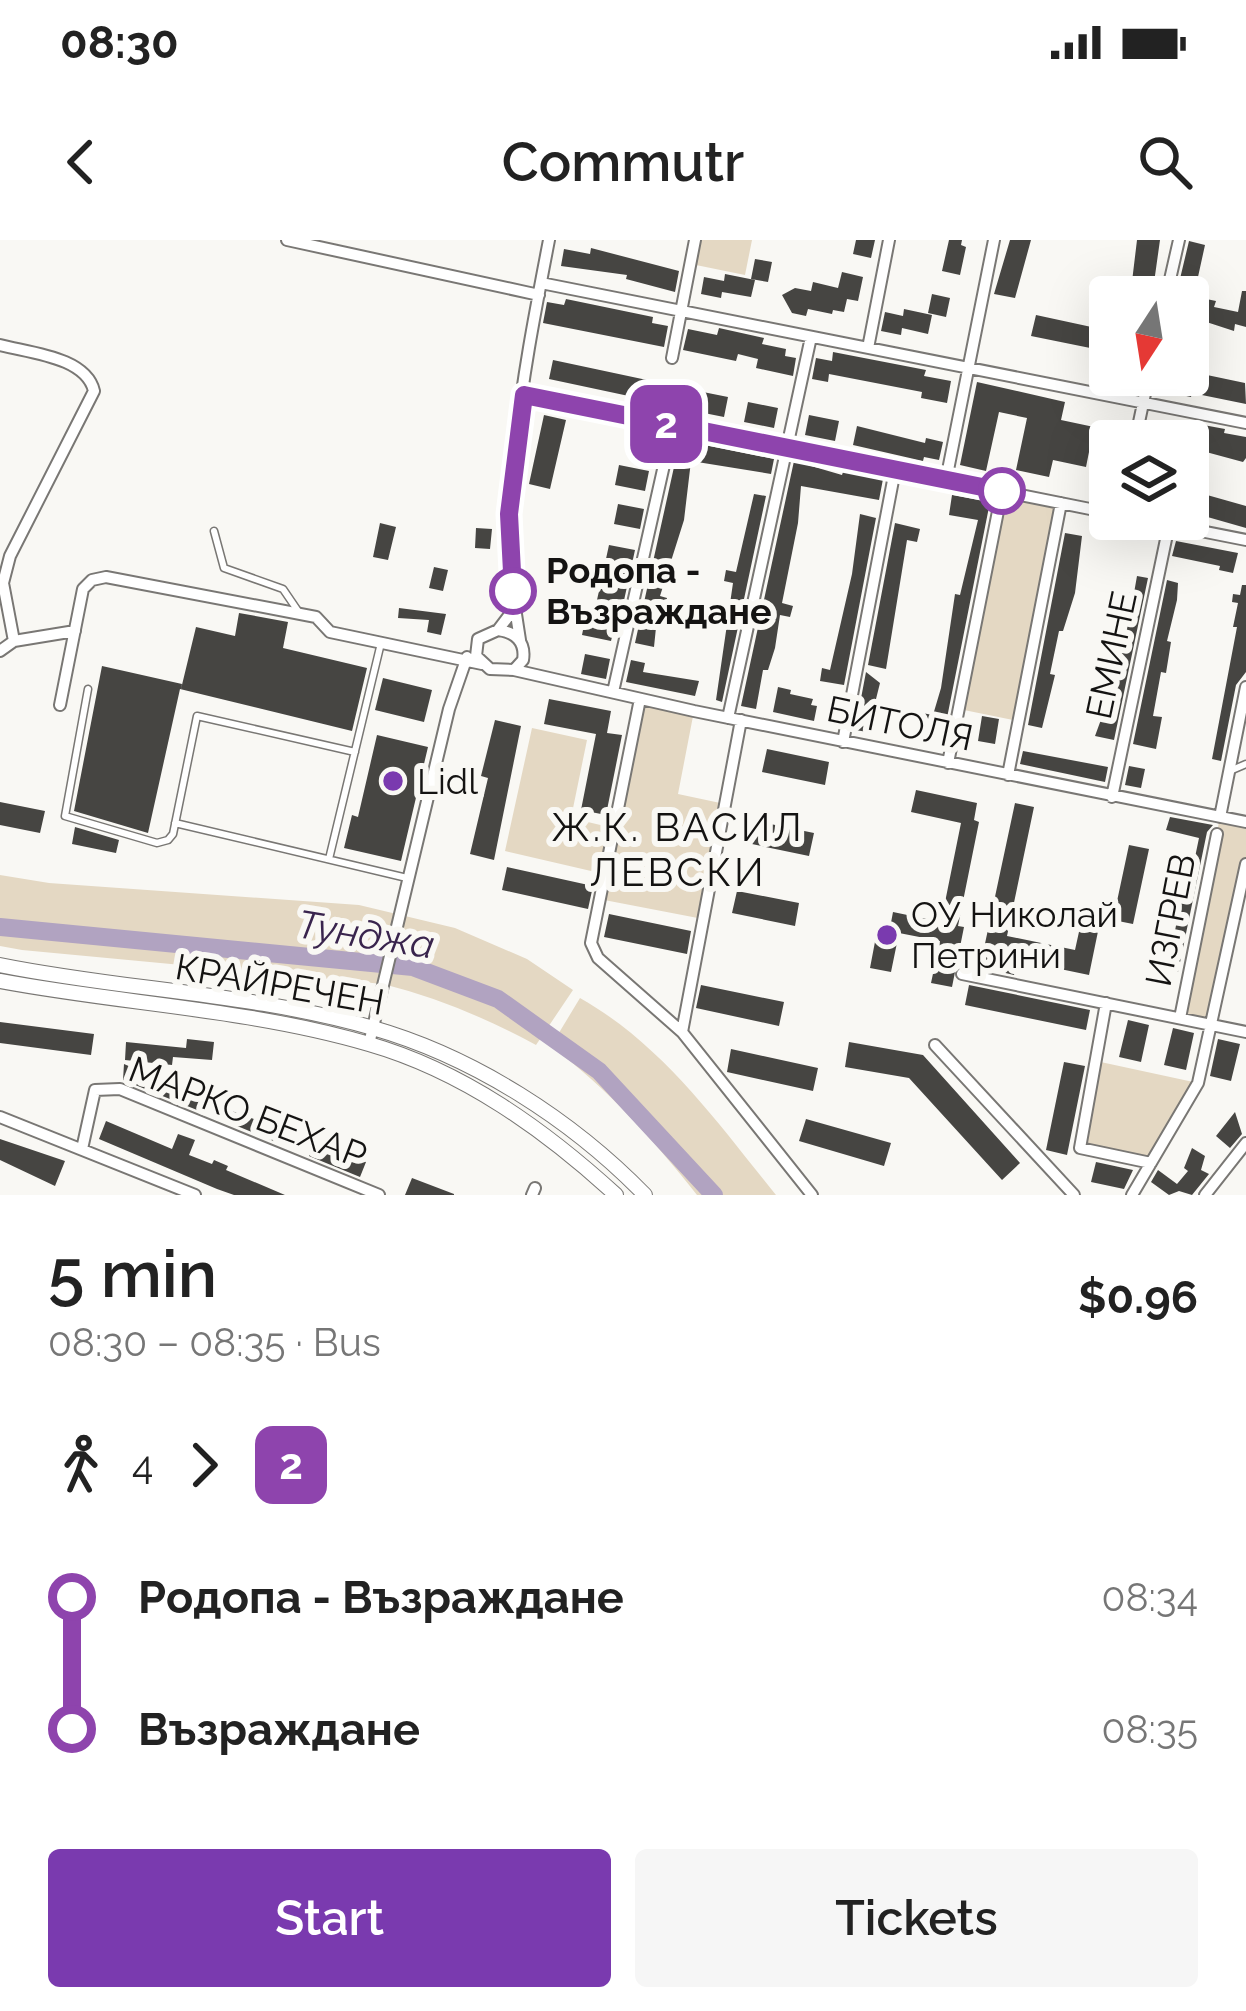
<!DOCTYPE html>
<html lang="en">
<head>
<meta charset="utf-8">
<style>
	body { margin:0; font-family:Raleway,sans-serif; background:#f6f6f6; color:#222; height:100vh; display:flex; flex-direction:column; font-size:45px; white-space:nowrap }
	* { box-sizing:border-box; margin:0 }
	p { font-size:39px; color:#767676 }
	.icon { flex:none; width:66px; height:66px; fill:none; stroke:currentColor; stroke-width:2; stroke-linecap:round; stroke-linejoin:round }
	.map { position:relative; height:955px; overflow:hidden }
	.details { display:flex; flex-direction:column; background:#fff; flex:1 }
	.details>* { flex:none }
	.badge { padding:0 24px; border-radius:18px; font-size:42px; line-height:78px }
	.needle { width:78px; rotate:192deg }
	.fabs { position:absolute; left:1089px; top:36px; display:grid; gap:24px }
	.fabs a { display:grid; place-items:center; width:120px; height:120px; border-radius:12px; background:#fff; box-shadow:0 12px 48px #0002; font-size:60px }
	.map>.badge { position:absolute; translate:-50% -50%; box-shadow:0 0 0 6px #fff }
	.legs { display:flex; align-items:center; gap:18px; height:132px; padding:0 48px; font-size:39px }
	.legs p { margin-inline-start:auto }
	.headline { display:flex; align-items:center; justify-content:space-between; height:204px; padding:0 48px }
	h1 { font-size:66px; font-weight:600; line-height:90px }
	.cta { display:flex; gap:24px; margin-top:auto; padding:24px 48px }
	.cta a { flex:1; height:138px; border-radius:12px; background:#7a3aaf; color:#fff; font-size:48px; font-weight:600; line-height:138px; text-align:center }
	.cta a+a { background:#f6f6f6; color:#222 }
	ul { padding:0 48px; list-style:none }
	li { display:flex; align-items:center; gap:42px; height:132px; font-size:45px }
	li i { display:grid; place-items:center; width:18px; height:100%; margin:0 15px; background:currentColor }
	li i::after { content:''; width:30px; height:30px; margin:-15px; border:9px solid; border-radius:50%; background:#fff }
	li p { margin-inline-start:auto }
	li:first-child i { background:linear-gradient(#0000 50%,currentColor 0) }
	li:last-child i { background:linear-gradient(currentColor 50%,#0000 0) }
	.status { display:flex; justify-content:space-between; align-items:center; height:84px; padding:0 60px; background:#fff; direction:ltr }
	.status svg { height:33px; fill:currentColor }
	header { display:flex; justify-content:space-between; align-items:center; height:156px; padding:0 48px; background:#fff; font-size:54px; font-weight:600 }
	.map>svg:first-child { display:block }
	.green { fill:#e4d8c3 }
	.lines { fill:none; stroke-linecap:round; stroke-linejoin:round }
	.river { stroke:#b1a3c1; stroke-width:18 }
	.building { fill:#464542 }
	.service-casing { stroke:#797774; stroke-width:9 }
	.minor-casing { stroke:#797774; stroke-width:14 }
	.tertiary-casing { stroke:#797774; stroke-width:16 }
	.service { stroke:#fff; stroke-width:6 }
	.minor { stroke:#fff; stroke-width:10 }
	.tertiary { stroke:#fff; stroke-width:14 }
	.line-1-casing { stroke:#fff; stroke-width:27 }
	.line-1 { stroke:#8e44ad; stroke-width:18 }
	.stop-1-dot { fill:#fff; stroke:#8e44ad; stroke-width:6 }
	.poi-dot { fill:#7a3aaf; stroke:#f9f8f4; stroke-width:4.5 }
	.labels { text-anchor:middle; stroke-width:12; stroke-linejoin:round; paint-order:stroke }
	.stop-label { font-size:36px; font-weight:bold; fill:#141312; stroke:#f9f8f4; text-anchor:start }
	.street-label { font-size:36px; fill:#141312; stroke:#f9f8f4 }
	.poi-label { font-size:36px; fill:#141312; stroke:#f9f8f4; text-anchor:start }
	.neighbourhood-label { font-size:39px; letter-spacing:3px; fill:#141312; stroke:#f9f8f4 }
	.water-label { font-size:39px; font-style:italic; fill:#39244d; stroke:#f9f8f4 }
</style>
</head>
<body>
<div class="status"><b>08:30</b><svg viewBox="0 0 49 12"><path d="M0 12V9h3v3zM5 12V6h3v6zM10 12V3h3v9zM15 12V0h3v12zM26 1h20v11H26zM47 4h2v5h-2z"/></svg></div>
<header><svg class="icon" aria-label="back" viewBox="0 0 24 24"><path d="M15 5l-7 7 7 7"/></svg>Commutr<svg class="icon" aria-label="search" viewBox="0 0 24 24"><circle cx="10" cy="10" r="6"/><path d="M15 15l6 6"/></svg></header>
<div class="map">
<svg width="1246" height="955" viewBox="0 0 1246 955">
	<rect width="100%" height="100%" fill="#f9f8f4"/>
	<path class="green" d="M695,0h57l-7,35 -54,-11z
		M1002,251l59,12 -43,218 -59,-12z
		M640,459l54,12 -16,83 47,10 -22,115 -104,-20 5,-25 -99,-23 27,-123 55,12 -16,78 42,10z
		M1220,577l26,5v42l-33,161 -33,-7z
		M0,635l49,8 310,22 96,23 72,31 46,31 -37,55c-50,-27 -98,-47 -153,-61l-361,-34 -22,-4z
		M580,758c83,47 137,124 196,197h-79c-44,-56 -89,-106 -146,-149z
		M1096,821l102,22 -47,80 -71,-15z"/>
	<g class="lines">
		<path class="river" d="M0,687l413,40 85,32 101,72 115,124"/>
	</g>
	<path class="building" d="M856,0h19l-4,18 -18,-4z
		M949,0h13l-1,5 5,2 -6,28 -18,-4z
		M1010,0h21l-16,58 -21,-4z
		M1137,0h23l-8,57h-17l1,-6 -5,-1z
		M1189,1l16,4 -9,41 -17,-3z
		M591,8l88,23 -4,21 -49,-13 1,-4 -66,-9 3,-17 26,5z
		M755,19l17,3 -4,20 -17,-3z
		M842,32l21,5 -5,24 -11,-2 -3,13 -11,-2 -1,4 -24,-5 -2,7 -14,-3 -10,-18 13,-7 16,3 2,-9 25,6z
		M725,34l30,6 -4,17 -29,-5 -1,6 -20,-4 3,-17 20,4z
		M1242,51h4v36l-11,-3 -1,7 -46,-15 4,-20 24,5 -2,6 24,5z
		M932,54l18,4 -4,19 -18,-4z
		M566,59l87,18 -1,6 16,3 -4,21 -121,-24 4,-21 17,3z
		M904,69l28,6 -4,19 -26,-6 -1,7 -20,-4 4,-19 18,4z
		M1036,75l74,16v21l-79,-16z
		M719,88l45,10 -2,6 24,5 -1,7 11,2 -3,18 -37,-8 2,-9 -20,-5 -2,7 -53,-11 5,-21 29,6z
		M833,112l93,18 -2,6 27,5 -4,22 -26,-5 1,-6 -93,-18 -1,8 -16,-3 4,-21 16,3z
		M553,120l122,26 -4,19 -122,-26z
		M1188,131l57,12 1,21 -54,-11 -1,4 -24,-5 4,-17h17z
		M977,142l88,20 -4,18 33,7 -8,40 -33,-7 -4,17 -33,-7 11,-52 -28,-6 -13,59 -26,-6z
		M698,151l30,6 -4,20 -30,-6z
		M748,162l30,6 -4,20 -30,-6z
		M544,175l22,5 -16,69 -21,-5z
		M809,175l30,6 -4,20 -30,-6z
		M1149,183l23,5 1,-5 25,5v-4l27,5 -1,4 22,4v21l-3,4 -48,-13 -3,17 -4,-1v-24h-43z
		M857,186l68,17 1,-5 17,4 -4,18 -15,-3 -1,4 -70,-16z
		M636,189l25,5 -4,20 -25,-5z
		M680,200l94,19 -3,15 -80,-13 -7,59 -24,76 7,2 -2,12 -7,-2 -4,39 -19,-4z
		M794,221l48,14 1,-3 40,7 -4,21 -78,-14 -3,37 -16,80 11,3 -3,11 -10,-2 -5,33 -7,22h-5l-7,39 -15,-3z
		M619,225l30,6 -4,20 -30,-6z
		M1200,253l46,13v22l-49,-14 -1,5 -8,-2v-22l11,3z
		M754,254l12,2 -44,206 -6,-2 17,-117 -9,-2 2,-11 10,2z
		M952,255l38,7 -47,236 -26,-6 5,-19 11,2 8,-27 14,-94 5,1 18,-75 -29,-5z
		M618,264l26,5 -4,20 -26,-5z
		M860,274l16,4 -32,167 -24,-4 2,-13 8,2 22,-96z
		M380,283l16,4 -8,33 -15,-3z
		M895,283l25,6 -3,13 -10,-2 -21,129 -18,-4z
		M476,288l16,1 -2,20 -15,-1z
		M1065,293l17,3 -7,57 -12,38h-4l-9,43 5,1 -13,53 -14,-3z
		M1176,301l62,12 -5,20 -14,-3 1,-4 -48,-10z
		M609,305l26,5 -12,55 -26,-5z
		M434,327l14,3 -5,21 -14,-3z
		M1137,336l11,2 -34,162 -19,-4 19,-52 3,-34 6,1 8,-44 -7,-2 2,-13 8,1z
		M1167,340l11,3 -1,17 -10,41 4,1 -5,31 -5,-1 -8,44 9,1 -6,32 -23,-5z
		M1242,345h4v87l-10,13 -15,76 -9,-2 25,-132h-4l5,-24 -6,-1 1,-8 7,1z
		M399,368l47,6 -5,21 -14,-3 2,-12 -31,-2z
		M239,373l49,9 -5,26 84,20 -15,63 -172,-42 -32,144 -74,-22 28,-145 80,18 -1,5 15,-62 39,9z
		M586,375l30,6 -5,20 -29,-6z
		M585,414l25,5 -4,20 -25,-5z
		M631,420l14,3 -2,9 56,9 -4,15 -69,-14z
		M866,432l14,11 -8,32 5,1 -3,17 -19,-3z
		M383,438l49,12 -8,32 -49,-12z
		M778,447l13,3 -1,4 23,5 -2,6 6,1 -3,15 -41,-9z
		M549,459l62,12 -4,22 15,2 -16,80 -25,-5 15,-76 -52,-10z
		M982,476l17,3 -4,25 -17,-3z
		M495,480l26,6 -27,134 -24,-6 18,-76 -7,-2z
		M377,495l51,12 -27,114 -57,-13 8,-33 6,2z
		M767,509l62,13 -4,23 -63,-13z
		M1023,511l85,16 -3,15 -85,-18z
		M1129,526l16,3 -4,19 -16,-3z
		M916,550l61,13 -3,17 5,2 -21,104 6,1 -12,60 -21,-4 9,-42 -41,-8 -8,39 -21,-4 8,-42 12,2 3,-16 48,10 20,-99 -50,-11z
		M0,562l45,9 -5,22 -40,-8z
		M1015,563l19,4 -27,129 68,14 9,-41 18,3 -13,63 -72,-15 -3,15 -34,-8z
		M1170,577l43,8 -6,7 -29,140 -26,-5 3,-18 16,3 10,-53 -6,-1 3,-14 11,2 10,-48 -33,-8z
		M751,580l63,13 -5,23 -62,-13z
		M75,587l44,13 -3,13 -44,-9z
		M1129,605l20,4 -16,75 -20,-4z
		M507,627l86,19 -5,23 -86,-19z
		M737,651l62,12 -4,23 -63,-13z
		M609,674l82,17 -4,23 -83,-17z
		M701,745l83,17 -5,24 -83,-18z
		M969,745l121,25 -4,20 -121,-25z
		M1128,780l21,5 -8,37 -22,-5z
		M0,782l94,12 -3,21 -91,-12z
		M1173,788l21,5 -8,37 -22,-5z
		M187,799l27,3 -2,18 -39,-3 -1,8 -47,-5 1,-18 60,6z
		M1218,799l22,5 -9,37 -21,-5z
		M849,802l74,13 97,108 -18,17 -93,-102 -64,-11z
		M731,809l87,19 -5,23 -86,-19z
		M1064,822l21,4 -18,89 -21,-5z
		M124,824l78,34 -5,12 -74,-30z
		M229,870l52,19 -5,13 -51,-21z
		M1235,872l7,22 -12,14 -14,-12z
		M806,879l85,24 -7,23 -85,-25z
		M106,881l66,28 6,-15 17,6 -6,15 23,9 2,-4 14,6 -2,4 59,25h-51l-17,-6 -118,-50z
		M0,899l65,22 -10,25 -55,-26z
		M314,902l52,20 -6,15 -51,-21z
		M1192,908l13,8 -4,14 8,4 -17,21 -13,-4 -10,4 -18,-13 7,-12 19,14 11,-13 -4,-3z
		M1096,922l37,8 -9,19 -33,-7z
		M412,938l42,16v1h-49z"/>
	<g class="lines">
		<defs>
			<path id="service" d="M214,291l10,37 59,21 15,22
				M88,449l-23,127 92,27 11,-3 5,-6 24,-118 158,36
				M1232,530l14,-6
				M175,583l232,55
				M329,619l52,-216"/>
			<path id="minor" d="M287,0l252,55
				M541,43l705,140
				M1166,57l13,-57
				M0,105c30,8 86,12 94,46l-84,165 -7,27 11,58
				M868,108l21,-108
				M672,118l23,-118
				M524,155l586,118
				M1135,201l14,-66
				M946,240l48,-240
				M1140,279l106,21
				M514,369l-16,21 -20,9 -2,17 14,13 24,1 180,41 552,111
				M498,390c17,2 28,12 25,30l-9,10
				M520,400c-24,-133 4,-270 29,-400
				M0,411l14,-10 61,-10
				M613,452l60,-267
				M640,459l-49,244 7,15 84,74 130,163
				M60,465l23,-116 9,-9 14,-3 210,40 14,15 152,32
				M728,478l83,-381
				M843,502l52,-272
				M948,523l54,-272
				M1008,535l53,-272
				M1112,557l57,-272
				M1220,577l26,-130
				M962,734l284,58
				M1106,763l-26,145 71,15
				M1180,778l37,-184
				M682,792l59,-312
				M369,804l80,-335 18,-52
				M935,805l139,150
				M0,877l195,78
				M82,909l13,-59 25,-1 259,106
				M532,955l3,-7
				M1132,955l66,-112 48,-219
				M1205,955l41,-52"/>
			<path id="tertiary" d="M0,725c123,25 252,28 373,63 101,29 199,92 272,167
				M0,741c122,23 250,28 369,63 94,27 176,86 247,151"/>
		</defs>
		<use href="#service" class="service-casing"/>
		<use href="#minor" class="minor-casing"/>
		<use href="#tertiary" class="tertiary-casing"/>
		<use href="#service" class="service"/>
		<use href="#minor" class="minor"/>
		<use href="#tertiary" class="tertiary"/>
	</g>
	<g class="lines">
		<defs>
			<path id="line-1" d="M513,351l-4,-77 15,-119 478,96"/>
		</defs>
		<use href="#line-1" class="line-1-casing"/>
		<use href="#line-1" class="line-1"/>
	</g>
	<g class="stop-1-dot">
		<circle cx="1002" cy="251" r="21"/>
		<circle cx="513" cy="351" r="21"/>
	</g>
	<g class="poi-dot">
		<circle cx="393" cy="541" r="12"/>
		<circle cx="887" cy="695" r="12"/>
	</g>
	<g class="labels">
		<g class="stop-label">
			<text x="546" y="343">Родопа -<tspan x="546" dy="41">Възраждане</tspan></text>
		</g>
		<g class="street-label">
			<text transform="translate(1111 415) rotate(-78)" y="13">ЕМИНЕ</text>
			<text transform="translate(900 483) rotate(12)" y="13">БИТОЛЯ</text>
			<text transform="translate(1170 680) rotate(-79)" y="13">ИЗГРЕВ</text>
			<text transform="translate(280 744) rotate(10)" y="13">КРАЙРЕЧЕН</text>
			<text transform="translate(248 872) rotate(21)" y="13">МАРКО БЕХАР</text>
		</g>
		<g class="poi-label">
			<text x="417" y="554">Lidl</text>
			<text x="911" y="687">ОУ Николай<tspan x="911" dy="41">Петрини</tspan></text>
		</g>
		<g class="neighbourhood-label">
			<text x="678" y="601">Ж.К. ВАСИЛ<tspan x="678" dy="45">ЛЕВСКИ</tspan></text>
		</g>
		<g class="water-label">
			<text transform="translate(366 694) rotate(9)" y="14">Тунджа</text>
		</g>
	</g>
</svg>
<div class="fabs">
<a><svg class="needle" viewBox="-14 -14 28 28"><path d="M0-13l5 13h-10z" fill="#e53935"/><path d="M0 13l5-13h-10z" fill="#767676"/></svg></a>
<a><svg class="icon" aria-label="layers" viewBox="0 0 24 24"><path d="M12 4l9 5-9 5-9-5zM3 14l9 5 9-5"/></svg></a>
</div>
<b class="badge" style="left:666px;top:184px;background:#8e44ad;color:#fff">2</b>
</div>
<section class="details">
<div class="headline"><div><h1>5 min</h1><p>08:30 – 08:35 · Bus</p></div><b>$0.96</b></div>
<div class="legs"><svg class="icon" aria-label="walk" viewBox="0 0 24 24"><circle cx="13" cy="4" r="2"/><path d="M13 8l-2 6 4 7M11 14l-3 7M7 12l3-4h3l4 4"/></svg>4<svg class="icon" aria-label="forward" viewBox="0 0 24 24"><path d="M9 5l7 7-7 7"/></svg><b class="badge" style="background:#8e44ad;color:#fff">2</b></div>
<ul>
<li><i style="color:#8e44ad"></i><b>Родопа - Възраждане</b><p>08:34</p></li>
<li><i style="color:#8e44ad"></i><b>Възраждане</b><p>08:35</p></li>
</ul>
<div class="cta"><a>Start</a><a>Tickets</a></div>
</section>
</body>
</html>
